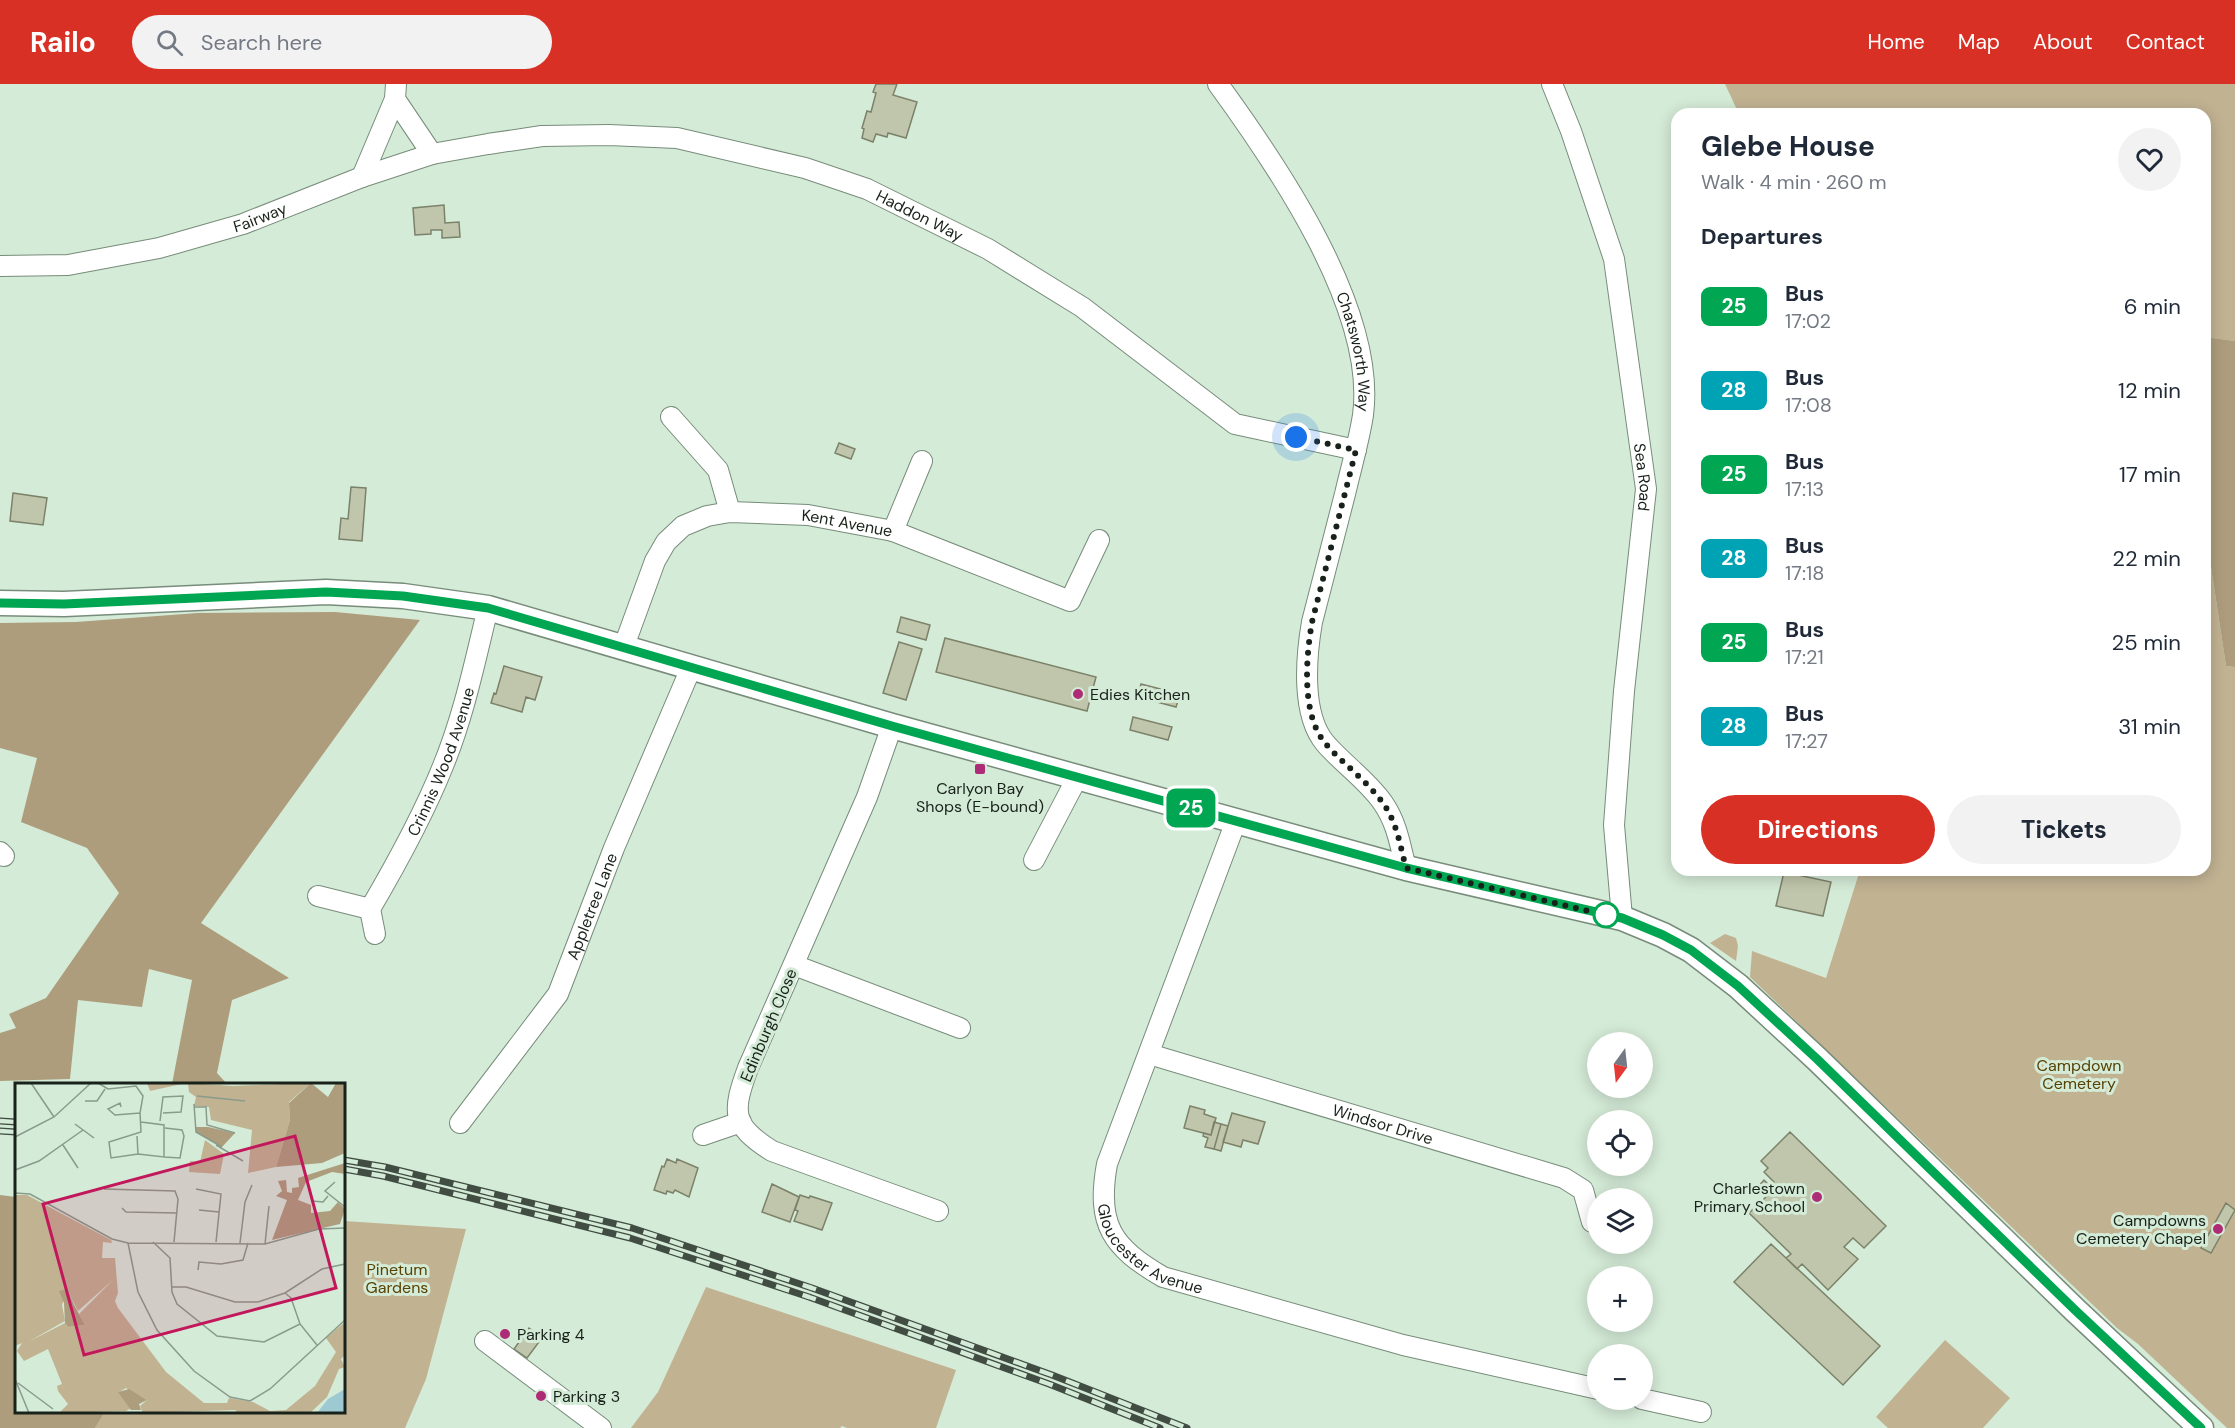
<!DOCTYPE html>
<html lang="en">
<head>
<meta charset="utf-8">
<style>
	body { margin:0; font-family:"DM Sans",sans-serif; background:#f2f2f3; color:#1f2937; height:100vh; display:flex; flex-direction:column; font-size:22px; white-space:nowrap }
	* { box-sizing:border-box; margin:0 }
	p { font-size:20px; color:#747a83 }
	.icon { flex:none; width:33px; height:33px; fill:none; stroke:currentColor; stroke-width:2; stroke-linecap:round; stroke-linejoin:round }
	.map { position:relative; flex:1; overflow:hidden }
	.side { position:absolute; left:1671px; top:24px; width:540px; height:768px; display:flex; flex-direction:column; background:#fff; border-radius:18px; box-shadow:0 3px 15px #0003 }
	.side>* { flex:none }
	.badge { padding:0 12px; border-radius:9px; font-size:21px; line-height:39px }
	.needle { width:39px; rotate:195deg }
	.controls { position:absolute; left:1587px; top:948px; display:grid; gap:12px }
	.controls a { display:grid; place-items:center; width:66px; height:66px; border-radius:50%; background:#fff; box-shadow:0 3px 15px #0003; font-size:30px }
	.you { position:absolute; width:30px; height:30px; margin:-15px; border:4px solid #fff; border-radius:50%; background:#1a73e8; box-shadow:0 0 0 9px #1a73e833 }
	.map>.badge { position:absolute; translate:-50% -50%; box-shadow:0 0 0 3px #fff }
	h2 { padding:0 30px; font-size:22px; line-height:54px }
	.round { display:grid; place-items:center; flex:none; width:63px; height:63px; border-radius:32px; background:#f2f2f3 }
	.overview { display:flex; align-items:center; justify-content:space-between; height:102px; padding:0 30px }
	h1 { font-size:28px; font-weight:700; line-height:45px }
	.cta { display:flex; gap:12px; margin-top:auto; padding:12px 30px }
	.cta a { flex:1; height:69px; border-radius:36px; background:#d93025; color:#fff; font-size:24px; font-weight:700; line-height:69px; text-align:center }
	.cta a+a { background:#f2f2f3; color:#1f2937 }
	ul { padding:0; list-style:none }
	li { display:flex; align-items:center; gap:18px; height:84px; padding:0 30px }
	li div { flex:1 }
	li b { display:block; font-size:22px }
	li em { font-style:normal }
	li .badge { min-width:66px; font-weight:700; text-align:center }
	header { display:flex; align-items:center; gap:36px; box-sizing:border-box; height:84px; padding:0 30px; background:#d93025; color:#fff }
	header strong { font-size:28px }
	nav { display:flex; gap:33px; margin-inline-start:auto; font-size:21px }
	.search { width:420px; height:54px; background:#f2f2f3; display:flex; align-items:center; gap:15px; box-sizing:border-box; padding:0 21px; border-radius:33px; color:#747a83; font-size:22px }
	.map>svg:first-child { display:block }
	.green { fill:#c1b292 }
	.forest { fill:#ad9d7d }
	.building { fill:#c0c6ab; stroke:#7c8269; stroke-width:1.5 }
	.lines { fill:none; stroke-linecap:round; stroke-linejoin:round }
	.minor-casing { stroke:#778c7a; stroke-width:22 }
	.tertiary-casing { stroke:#778c7a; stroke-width:27 }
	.minor { stroke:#fff; stroke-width:20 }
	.tertiary { stroke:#fff; stroke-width:24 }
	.rail-casing { stroke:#414d43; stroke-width:7 }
	.rail { stroke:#d4ebd7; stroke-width:4.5; stroke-dasharray:14; stroke-linecap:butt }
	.line-casing { stroke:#fff; stroke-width:14 }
	.line { stroke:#00a651; stroke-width:9 }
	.walk { stroke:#19221a; stroke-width:6; stroke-dasharray:0 10.8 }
	.poi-dot { fill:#ae2b75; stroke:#d4ebd7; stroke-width:2 }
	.stop-dot { fill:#fff; stroke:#00a651; stroke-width:3 }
	.labels { text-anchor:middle; stroke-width:6; stroke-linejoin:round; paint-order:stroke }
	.street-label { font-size:16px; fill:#19221a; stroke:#d4ebd7 }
	.poi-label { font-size:16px; fill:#19221a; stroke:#d4ebd7; text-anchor:start }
	.park-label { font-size:16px; fill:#584204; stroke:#d4ebd7 }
	.inset-road { fill:none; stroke:#899b8b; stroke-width:1.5 }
	.view { fill:#c2185b; fill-opacity:0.15; stroke:#c2185b; stroke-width:3 }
	.inset-edge { fill:none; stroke:#19221a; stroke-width:3 }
</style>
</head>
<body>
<header>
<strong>Railo</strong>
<div class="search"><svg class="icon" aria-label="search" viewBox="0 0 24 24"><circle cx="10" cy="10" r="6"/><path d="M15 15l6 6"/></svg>Search here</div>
<nav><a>Home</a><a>Map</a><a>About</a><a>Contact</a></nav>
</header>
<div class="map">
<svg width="2235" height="1344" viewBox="0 0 2235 1344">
	<rect width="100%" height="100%" fill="#d4ebd7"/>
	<path class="green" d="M1725,0h510v257l-30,-4v-223h-466z
		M2205,443l21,139 9,1v761h-8l-89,-84 -21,-16 -367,-351 2,-26 74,27 34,-108h345z
		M1725,850l11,4 2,8 -2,15 -26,-18z
		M344,1137l122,8 -40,150 -21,49h-310l10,-16h239z
		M706,1203l250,83 -20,58h-89l-5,-2 -2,2h-209l27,-36z
		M1945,1256l65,58 -27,30h-95l-12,-11z"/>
	<path class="forest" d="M2205,253l30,4v326l-9,-1 -21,-139z
		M335,528l85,8 -219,303 88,55 -57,22 -15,73 10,11h-55l20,-104 -43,-11 -7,38 -64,-7 -8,79 -70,2v-48l16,-5 -7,-14 37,-16 73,-105 -32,-45 -66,-26 16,-64 -37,-10v-125l76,-1 122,-9z
		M0,1111l16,2v215h89l-10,16h-95z"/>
	<path class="building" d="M876,0h21l-4,11 24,7 -11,36 -18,-5 -1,4 -11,-3 -3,8 -11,-4 2,-9 -2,-1 5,-17 4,1 5,-19 -3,-1z
		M444,121l1,18 14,-1 1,15 -18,1v-8h-11v4l-16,1 -2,-27z
		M839,359l16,6 -4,10 -16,-6z
		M351,403l15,1 -4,53 -23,-2 2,-21 7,1z
		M13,409l34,5 -4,27 -33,-4z
		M901,533l29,8 -4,15 -29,-8z
		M945,554l151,39 -9,34 -151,-39z
		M899,558l23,7 -16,51 -23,-7z
		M504,582l38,11 -7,23 -9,-3 -4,15 -31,-9 3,-10 2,1z
		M1141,600l39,10 -4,13 -38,-10z
		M1133,633l39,10 -4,13 -38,-10z
		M1784,788l47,10 -8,34 -47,-10z
		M1190,1022l15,4 -1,4 12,4 -5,17 -27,-7z
		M1232,1029l33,9 -7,22 -15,-4 -2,7 -18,-5z
		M1214,1038l7,2 -7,25 -9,-2 3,-9 -5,-2 1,-3 7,2z
		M1221,1040l7,2 -7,25 -7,-2z
		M1790,1048l96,94 -22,22 -11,-10 -9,9 14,12 -30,31 -26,-26 -5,5 -11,-11 5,-4 -42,-41 18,-17 -9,-9 6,-7 6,6 4,-4 -10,-10 4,-4 -7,-7z
		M667,1075l9,4 1,-4 21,9 -9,29 -14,-7 -2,3 -6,-2 -1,3 -12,-4 8,-24 2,1z
		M772,1100l27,13 -9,25 -28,-10z
		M800,1111l9,3 1,-2 22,7 -10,27 -28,-9 4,-10 -3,-1z
		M2226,1119l9,7 -24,43 -10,-5z
		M1771,1160l109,102 -37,39 -109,-103z
		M529,1244l13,10 -15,20 -13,-9z"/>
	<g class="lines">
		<defs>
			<g id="minor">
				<path d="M396,0l-1,15 37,55"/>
				<path id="s1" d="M1218,0c59,81 159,226 145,331 -4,26 -12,53 -18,79 -11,43 -22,85 -33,128 -6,35 -11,92 13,121 18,21 43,38 58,60 14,20 17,42 23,65"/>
				<path id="s2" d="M1552,0l19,47 43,128 32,230 -22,202 -10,134 8,93"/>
				<path d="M362,93l33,-78"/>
				<path id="s3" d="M0,182l68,-1 91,-17 84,-24 119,-47 70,-23 56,-10 54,-8 67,-1 68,3 128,30 62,21 121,60 94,58 153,117 121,26"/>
				<path d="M671,333l47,53 12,42"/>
				<path d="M893,447l29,-70"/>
				<path id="s4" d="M624,562l31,-85 11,-19 17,-16 24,-10 23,-4 78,3 85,16 177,70 29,-61"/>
				<path d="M892,642l-25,71 -119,271c-16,44 -17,57 24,83l166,60"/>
				<path id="s5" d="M1236,737l-129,343c-11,61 5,83 56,113l240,68 195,44"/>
				<path d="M0,768l4,4"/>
				<path d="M1034,776l43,-82"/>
				<path d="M318,812l52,13"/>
				<path id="s6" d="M370,825c27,-46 53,-93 73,-143 21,-51 32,-105 45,-158"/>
				<path d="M370,825l5,25"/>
				<path d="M794,881l166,63"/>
				<path id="s7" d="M1149,970l415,124 19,12 9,32"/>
				<path id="s8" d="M460,1039l98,-129 56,-146 77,-180"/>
				<path d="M703,1051l38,-13"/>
				<path d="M485,1257l116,87"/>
				<path d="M1642,1315l59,13"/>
			</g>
			<path id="tertiary" d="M0,519l64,1 262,-12 77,4 85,12 404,118 514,142 216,50 41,17 28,15 47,36 79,73 258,251 126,118"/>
		</defs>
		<use href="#minor" class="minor-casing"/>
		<use href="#tertiary" class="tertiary-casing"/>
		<use href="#minor" class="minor"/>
		<use href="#tertiary" class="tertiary"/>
		<defs>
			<path id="rail" d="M0,1037l16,1
				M0,1047l16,1
				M344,1076l41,7 247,61 180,60 240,87 135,53
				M344,1085l39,7 247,62 179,59 240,87 111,44"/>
		</defs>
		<use href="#rail" class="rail-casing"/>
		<use href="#rail" class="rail"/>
	</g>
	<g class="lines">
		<defs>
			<path id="line" d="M0,519l64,1 262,-12 77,4 85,12 404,118 514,142 216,50 41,17 28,15 47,36 79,73 258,251 126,118"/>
		</defs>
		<use href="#line" class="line-casing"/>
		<use href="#line" class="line"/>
		<path class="walk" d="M1296,353l60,13 -44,172c-6,35 -11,92 13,121 18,21 42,38 58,60 14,20 17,42 23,65l200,47"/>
	</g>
	<g class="poi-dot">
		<circle cx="1078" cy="610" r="6"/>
		<rect x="974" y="679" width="12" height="12" rx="3"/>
		<circle cx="1817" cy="1113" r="6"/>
		<circle cx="2218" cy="1145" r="6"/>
		<circle cx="505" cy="1250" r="6"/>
		<circle cx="541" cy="1312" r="6"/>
	</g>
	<circle class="stop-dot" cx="1606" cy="831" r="12"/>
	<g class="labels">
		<g class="street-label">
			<text dy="6" stroke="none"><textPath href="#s3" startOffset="952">Haddon Way</textPath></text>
			<text dy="6" stroke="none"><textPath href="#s3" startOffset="266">Fairway</textPath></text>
			<text dy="6" stroke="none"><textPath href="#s1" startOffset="304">Chatsworth Way</textPath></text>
			<text dy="6" stroke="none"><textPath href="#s2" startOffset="406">Sea Road</textPath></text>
			<text dy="6" stroke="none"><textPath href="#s4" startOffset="303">Kent Avenue</textPath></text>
			<text dy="6" stroke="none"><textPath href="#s6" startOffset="164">Crinnis Wood Avenue</textPath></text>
			<text dy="6" stroke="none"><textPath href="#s8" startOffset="256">Appletree Lane</textPath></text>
			<text transform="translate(768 941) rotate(-67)" y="6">Edinburgh Close</text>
			<text dy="6" stroke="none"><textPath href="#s7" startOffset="244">Windsor Drive</textPath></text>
			<text dy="6" stroke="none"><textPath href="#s5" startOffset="476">Gloucester Avenue</textPath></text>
		</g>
		<g class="poi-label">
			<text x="1090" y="616">Edies Kitchen</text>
			<text x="980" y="710" text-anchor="middle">Carlyon Bay<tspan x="980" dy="18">Shops (E-bound)</tspan></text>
			<text x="1805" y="1110" text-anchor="end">Charlestown<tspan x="1805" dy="18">Primary School</tspan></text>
			<text x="2206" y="1142" text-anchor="end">Campdowns<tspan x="2206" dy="18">Cemetery Chapel</tspan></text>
			<text x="517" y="1256">Parking 4</text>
			<text x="553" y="1318">Parking 3</text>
		</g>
		<g class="park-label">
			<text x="2079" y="987">Campdown<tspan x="2079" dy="18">Cemetery</tspan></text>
			<text x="397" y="1191">Pinetum<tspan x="397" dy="18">Gardens</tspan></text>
		</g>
	</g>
	<g transform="translate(15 999)">
		<rect width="330" height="330" fill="#d4ebd7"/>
		<path d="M132,0h39l-36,8zM173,0l45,3 78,-3 -22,19 1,18 -14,47 -28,6 4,-43 -41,-10 -2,-13 -15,-1 2,-9 -7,-5zM190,57l19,14 -4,20 -31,-2 1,-11 10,1zM0,112h12l84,45 1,3 -9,-1 -1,16h13l3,35 -3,8 3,7 48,64 38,31h23l2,-5 24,4 17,9 16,-1 29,-24 21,-34 -10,-14 19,-16v33l-4,4 4,8 -6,2 -12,28 -17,16h-72l-3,-3 -92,3 -3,-7 7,-6 -21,-12 -7,4 13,16 -6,3 -67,2 9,-9 -10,-13 -1,-5 5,-2 -14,-35 -24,12 -7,-10 5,-8 -7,3zM98,197l-34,34 6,11 -17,2 -3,-4 -37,19 37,-21 -3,-16 5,-15 11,21z" fill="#c1b292" fill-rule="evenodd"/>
		<path d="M296,0l17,14 8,-14h9v70l-23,10 -46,4 14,-47 -1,-17zM181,44h12l27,6 -13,14 -26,-15zM330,80v11l-13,-2 -26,10 -8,18 13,5v8l19,-2 8,-9 7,7 -5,15 -68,16 15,-40 -11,-4 6,-5 -4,-10 8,-1 1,12 5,1v-5l7,-1 -1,-9zM52,206l7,16 11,20 -17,2 -3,-4 -1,-20 -5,-12zM114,306l18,11 -8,4 2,6h-10l-13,-18z" fill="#ad9d7d"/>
		<path d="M330,306v24h-28l11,-14z" fill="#9dc9d3"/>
		<path class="inset-road" d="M16,0l23,34M83,0l10,6 28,-3 7,10 -3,17 1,19 -32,10 2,16 27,-4 26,3v-32l-23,-3M182,13l48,5M70,18h12l8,-12M179,21l2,28 26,15M106,24l-1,-4 -12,6 7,6 25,-2M179,24h12l1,18 28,8M145,38l3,-24 20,-1 -2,16 -18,1M60,41l19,14M122,53l1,18M0,54l39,-20 37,-34M48,62l15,23M201,62l27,16M149,74l16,1 4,-22 -2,-6 -17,-2M0,87l24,-9 44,-31M320,99l-10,9 20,16M89,106l71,2 3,8 -4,43M181,106l25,5 -5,48M0,110l15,1 82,45 16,4 137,1 54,-15 26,-1M297,118l11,1 5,-6M107,125l4,4 51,1M184,127l20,2M138,159l17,16 2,34 5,12 40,32 47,6 36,-18M113,160l10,49 19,38 37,41 36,26 20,4 20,-12 75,-69M225,160l5,-41 7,-17M250,161l4,-38M183,187l1,-8 22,2 22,-4 5,-17M157,204h14l49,15h23l27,-9 37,-24 23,-5M270,210l6,5 9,26 17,21M0,296l14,34M3,300l35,26"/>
		<path class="view" d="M280,53l41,152 -252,67 -41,-151z"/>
		<rect width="330" height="330" class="inset-edge"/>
	</g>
</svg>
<div class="controls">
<a><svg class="needle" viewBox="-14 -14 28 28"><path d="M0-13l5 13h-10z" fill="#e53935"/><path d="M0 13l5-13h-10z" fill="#747a83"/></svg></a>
<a><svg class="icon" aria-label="locate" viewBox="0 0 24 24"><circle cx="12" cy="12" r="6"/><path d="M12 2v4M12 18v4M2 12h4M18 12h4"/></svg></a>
<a><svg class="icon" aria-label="layers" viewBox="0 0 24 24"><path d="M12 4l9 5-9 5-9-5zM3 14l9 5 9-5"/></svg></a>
<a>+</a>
<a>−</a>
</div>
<div class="you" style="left:1296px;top:353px"></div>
<b class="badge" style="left:1191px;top:724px;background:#00a651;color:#fff">25</b>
<section class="side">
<div class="overview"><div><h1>Glebe House</h1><p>Walk · 4 min · 260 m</p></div><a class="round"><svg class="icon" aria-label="heart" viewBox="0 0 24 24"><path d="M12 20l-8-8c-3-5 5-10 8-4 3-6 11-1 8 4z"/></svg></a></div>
<h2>Departures</h2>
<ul>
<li><span class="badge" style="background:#00a651;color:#fff">25</span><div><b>Bus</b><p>17:02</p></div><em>6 min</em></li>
<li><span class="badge" style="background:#00a3b4;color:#fff">28</span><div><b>Bus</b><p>17:08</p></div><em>12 min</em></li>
<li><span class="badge" style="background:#00a651;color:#fff">25</span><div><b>Bus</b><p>17:13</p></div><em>17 min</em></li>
<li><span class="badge" style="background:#00a3b4;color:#fff">28</span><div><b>Bus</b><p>17:18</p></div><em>22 min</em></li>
<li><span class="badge" style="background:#00a651;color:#fff">25</span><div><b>Bus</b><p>17:21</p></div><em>25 min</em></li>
<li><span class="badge" style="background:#00a3b4;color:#fff">28</span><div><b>Bus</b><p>17:27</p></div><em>31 min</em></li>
</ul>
<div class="cta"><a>Directions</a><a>Tickets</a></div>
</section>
</div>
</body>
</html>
